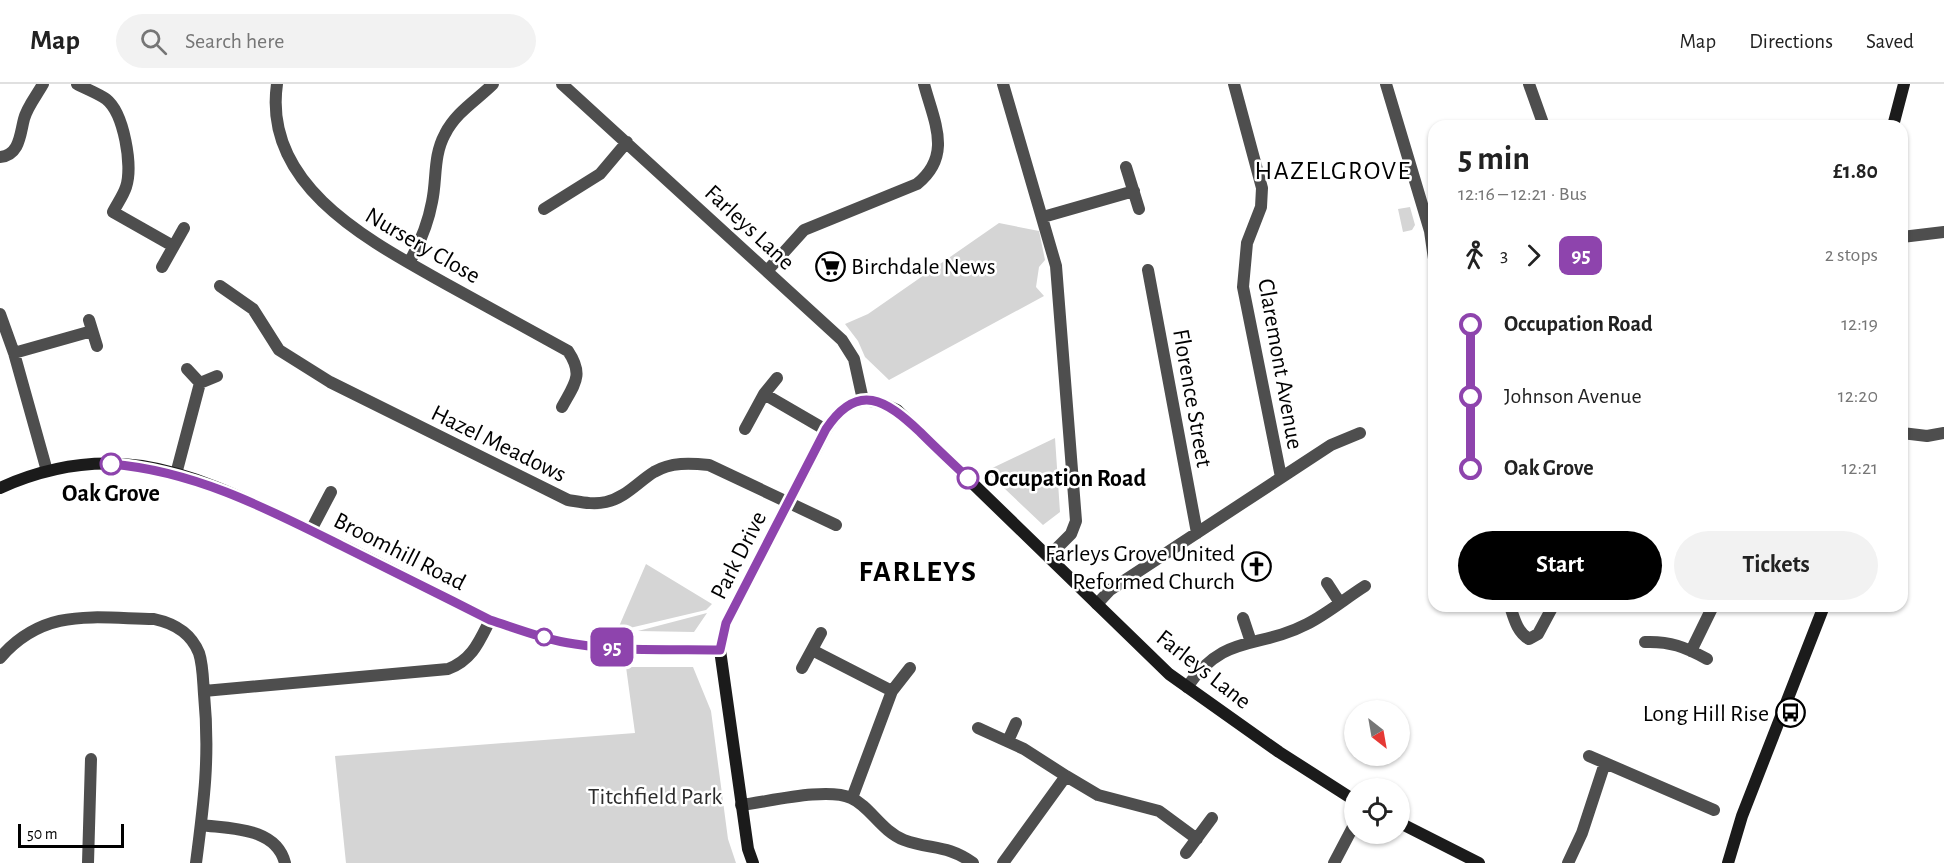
<!DOCTYPE html>
<html lang="en">
<head>
<meta charset="utf-8">
<style>
	body { margin:0; font-family:"Alegreya Sans",sans-serif; background:#f2f2f2; color:#222; height:100vh; display:flex; flex-direction:column; font-size:22px; white-space:nowrap }
	* { box-sizing:border-box; margin:0 }
	p { font-size:20px; color:#767676 }
	.icon { flex:none; width:33px; height:33px; fill:none; stroke:currentColor; stroke-width:2; stroke-linecap:round; stroke-linejoin:round }
	.map { position:relative; flex:1; overflow:hidden }
	.side { position:absolute; left:1428px; top:36px; width:480px; height:492px; display:flex; flex-direction:column; background:#fff; border-radius:18px; box-shadow:0 2px 4px #0004 }
	.side>* { flex:none }
	.badge { padding:0 12px; border-radius:9px; font-size:21px; line-height:39px }
	.needle { width:39px; rotate:149deg }
	.tools { position:absolute; left:1344px; top:616px; display:grid; gap:12px }
	.tools a { display:grid; place-items:center; width:66px; height:66px; border-radius:50%; background:#fff; box-shadow:0 2px 4px #0004; font-size:30px }
	.scale { position:absolute; left:18px; bottom:15px; width:106px; box-sizing:border-box; padding-left:6px; border:3px solid #000; border-top:0; font-size:16px; line-height:21px; white-space:nowrap; color:#000; -webkit-text-stroke:4px #fff; paint-order:stroke }
	.map>.badge { position:absolute; translate:-50% -50%; box-shadow:0 0 0 3px #fff }
	.legs { display:flex; align-items:center; gap:9px; height:66px; padding:0 30px; font-size:20px }
	.legs p { margin-inline-start:auto }
	.summary { display:flex; align-items:center; justify-content:space-between; height:102px; padding:0 30px }
	h1 { font-size:33px; font-weight:700; line-height:45px }
	.button { display:flex; gap:12px; margin-top:auto; padding:12px 30px }
	.button a { flex:1; height:69px; border-radius:36px; background:#000; color:#fff; font-size:24px; font-weight:700; line-height:69px; text-align:center }
	.button a+a { background:#f2f2f2; color:#222 }
	ul { padding:0 30px; list-style:none }
	li { display:flex; align-items:center; gap:21px; height:72px; font-size:22px }
	li i { display:grid; place-items:center; width:9px; height:100%; margin:0 8px; background:currentColor }
	li i::after { content:''; width:15px; height:15px; margin:-8px; border:4px solid; border-radius:50%; background:#fff }
	li p { margin-inline-start:auto }
	li:first-child i { background:linear-gradient(#0000 50%,currentColor 0) }
	li:last-child i { background:linear-gradient(currentColor 50%,#0000 0) }
	header { display:flex; align-items:center; gap:36px; box-sizing:border-box; height:84px; padding:0 30px; background:#fff; border-bottom:2px solid #e0e0e0 }
	header strong { font-size:28px }
	nav { display:flex; gap:33px; margin-inline-start:auto; font-size:21px }
	.search { width:420px; height:54px; background:#f2f2f2; display:flex; align-items:center; gap:15px; box-sizing:border-box; padding:0 21px; border-radius:33px; color:#767676; font-size:22px }
	.map>svg:first-child { display:block }
	.green { fill:#d5d5d5 }
	.lines { fill:none; stroke-linecap:round; stroke-linejoin:round }
	.street { stroke:#4e4e4e; stroke-width:12 }
	.secondary { stroke:#1b1b1b; stroke-width:12 }
	.line-1-casing { stroke:#fff; stroke-width:14 }
	.line-1 { stroke:#8e44ad; stroke-width:9 }
	.stop-1-dot { fill:#fff; stroke:#8e44ad; stroke-width:3 }
	.labels { text-anchor:middle; stroke-width:5; stroke-linejoin:round; paint-order:stroke }
	.street-label { font-size:24px; fill:#000; stroke:#fff }
	.poi-label { font-size:24px; fill:#000; stroke:#fff; text-anchor:end }
	.stop-label { font-size:24px; font-weight:bold; fill:#000; stroke:#fff; text-anchor:start }
	.park-label { font-size:24px; fill:#2c2c2c; stroke:#fff }
	.neighbourhood-label { font-size:26px; letter-spacing:1.5px; fill:#000; stroke:#fff }
	.district-label { font-size:30px; font-weight:bold; letter-spacing:1.5px; fill:#000; stroke:#fff }
</style>
</head>
<body>
<header>
<strong>Map</strong>
<div class="search"><svg class="icon" aria-label="search" viewBox="0 0 24 24"><circle cx="10" cy="10" r="6"/><path d="M15 15l6 6"/></svg>Search here</div>
<nav><a>Map</a><a>Directions</a><a>Saved</a></nav>
</header>
<div class="map">
<svg width="1944" height="779" viewBox="0 0 1944 779">
	<rect width="100%" height="100%" fill="#fff"/>
	<path class="green" d="M1410,123l5,18 -3,5 -9,2 -5,-23z
		M999,139l40,8 6,29 -6,7 -3,20 8,9 -155,84 -24,-23 -7,-16 -13,-17 23,-10z
		M1055,354l5,74 -17,13 -57,-54z
		M646,480l66,40 -6,6 -89,21z
		M707,529l-13,19 -56,-1z
		M626,583h67l18,44 17,128 8,24h-390l-11,-107 300,-23z"/>
	<g class="lines">
		<path class="street" d="M77,0c9,5 20,9 29,15 18,14 27,67 20,88 -3,9 -9,17 -13,25l60,34
			M277,0c-15,104 97,159 171,201 40,22 80,44 120,66 16,24 7,32 -6,56
			M562,0l280,256 12,19 9,41
			M1003,0l53,182 20,255 -5,13 -22,22
			M1234,0l28,104 -1,19 -14,36 -4,44 38,190
			M1386,0l44,147 4,28
			M1529,0l15,42
			M0,73c20,-2 20,-23 24,-38 3,-12 13,-24 19,-35
			M1126,83l13,42
			M544,125l56,-35 27,-32
			M1043,133l91,-26
			M1902,153l42,-5
			M409,179c11,-20 19,-39 23,-61 5,-23 1,-46 13,-68 11,-22 32,-34 48,-50
			M162,183l22,-39
			M1148,186l49,263
			M767,187l37,-41 113,-46c36,-29 17,-62 7,-100
			M220,202l33,23 26,41 51,32 238,118c13,2 25,5 38,2 19,-4 32,-20 48,-30 17,-10 36,-9 55,-7l127,60
			M0,230l14,39 33,118
			M89,236l8,26
			M14,269l78,-22
			M187,285l13,14 17,-7
			M764,310l62,36
			M745,345l19,-35 13,-16
			M1902,349l25,3 17,-3
			M176,390l24,-91
			M311,446l20,-38
			M1327,499l13,20
			M1097,520l13,-14 221,-145 29,-12
			M1510,522c4,12 7,26 19,33l9,-5 15,-28
			M1243,534l8,24
			M1645,558c25,-1 40,5 62,17
			M812,566l80,41 -40,107
			M1691,567l22,-45
			M0,574c44,-51 93,-40 154,-39 19,4 37,14 45,34 4,12 4,28 5,41 6,62 0,108 -8,169
			M802,584l19,-35
			M1187,603c38,-55 70,-37 120,-63 20,-10 39,-26 58,-38
			M204,607l244,-22c24,-9 31,-27 42,-49
			M892,607l18,-23
			M978,644l46,21 42,27 -63,87
			M1008,657l8,-18
			M1589,672l125,54
			M1066,692l32,19 61,16 38,28
			M741,721c27,-3 85,-18 110,-7 19,8 30,33 53,42 27,10 42,4 69,23
			M201,741c30,4 75,2 84,38
			M1186,769l26,-35
			M88,779l3,-104
			M1334,779l20,-38
			M1568,779l14,-30 23,-70"/>
		<path class="secondary" d="M1893,42l11,-42
			M0,404c44,-20 93,-29 142,-22 52,8 101,32 149,55 67,31 133,66 199,99 28,9 56,20 85,24 48,8 97,5 145,6
			M1400,739l79,40
			M753,779l-5,-14 -28,-199 6,-27 100,-193c20,-31 38,-37 71,-20l272,264 110,78 75,48
			M1728,779l14,-47 82,-210"/>
	</g>
	<g class="lines">
		<defs>
			<path id="line-1" d="M111,380c84,7 157,45 231,82 50,25 99,49 148,74 28,9 56,20 85,24 48,8 97,5 145,6l6,-27 100,-194c32,-48 60,-29 94,3 16,16 32,31 48,46"/>
		</defs>
		<use href="#line-1" class="line-1-casing"/>
		<use href="#line-1" class="line-1"/>
	</g>
	<defs>
		<symbol id="supermarket-ring" viewBox="-11 -11 22 22"><circle r="9.5" fill="#fff" stroke="#000" stroke-width="1.5"/><path d="M-6-5.5h2.5l.6 2H6L4.5 2H-2.5L-4.4-4H-6ZM-1.5 3.2a1.3 1.3 0 1 0 .1 0ZM3 3.2a1.3 1.3 0 1 0 .1 0Z" fill="#000"/></symbol>
		<symbol id="church-ring" viewBox="-11 -11 22 22"><circle r="9.5" fill="#fff" stroke="#000" stroke-width="1.5"/><path d="M-1.2-6h2.4v3.5h3.3v2.4h-3.3V6h-2.4V-.1h-3.3v-2.4h3.3Z" fill="#000"/></symbol>
		<symbol id="bus-ring" viewBox="-11 -11 22 22"><circle r="9.5" fill="#fff" stroke="#000" stroke-width="1.5"/><path d="M-5-6H5V4H4V6H2V4H-2V6H-4V4H-5ZM-3.5-4V0h7V-4ZM-3.5 1.2v1.5H-2V1.2ZM2 1.2v1.5H3.5V1.2Z" fill="#000"/></symbol>
	</defs>
	<g fill-rule="evenodd">
		<use href="#supermarket-ring" x="814" y="166" width="33" height="33"/>
		<use href="#church-ring" x="1240" y="466" width="33" height="33"/>
		<use href="#bus-ring" x="1774" y="612" width="33" height="33"/>
	</g>
	<g class="stop-1-dot">
		<circle cx="111" cy="380" r="10"/>
		<circle cx="968" cy="394" r="10"/>
		<circle cx="544" cy="553" r="8"/>
	</g>
	<g class="labels">
		<g class="street-label">
			<text transform="translate(750 143) rotate(43)" y="8">Farleys Lane</text>
			<text transform="translate(423 161) rotate(30)" y="8">Nursery Close</text>
			<text transform="translate(1281 280) rotate(80)" y="8">Claremont Avenue</text>
			<text transform="translate(1193 314) rotate(80)" y="8">Florence Street</text>
			<text transform="translate(499 359) rotate(26)" y="8">Hazel Meadows</text>
			<text transform="translate(400 467) rotate(27)" y="8">Broomhill Road</text>
			<text transform="translate(738 471) rotate(-63)" y="8">Park Drive</text>
			<text transform="translate(1204 585) rotate(38)" y="8">Farleys Lane</text>
		</g>
		<g class="poi-label">
			<text x="851" y="190" text-anchor="start">Birchdale News</text>
			<text x="1235" y="477">Farleys Grove United<tspan x="1235" dy="28">Reformed Church</tspan></text>
			<text x="1769" y="637">Long Hill Rise</text>
		</g>
		<g class="stop-label">
			<text x="984" y="402">Occupation Road</text>
			<text x="111" y="417" text-anchor="middle">Oak Grove</text>
		</g>
		<g class="park-label">
			<text x="655" y="720">Titchfield Park</text>
		</g>
		<g class="neighbourhood-label">
			<text x="1333" y="95">HAZELGROVE</text>
		</g>
		<g class="district-label">
			<text x="918" y="497">FARLEYS</text>
		</g>
	</g>
</svg>
<div class="tools">
<a><svg class="needle" viewBox="-14 -14 28 28"><path d="M0-13l5 13h-10z" fill="#e53935"/><path d="M0 13l5-13h-10z" fill="#767676"/></svg></a>
<a><svg class="icon" aria-label="locate" viewBox="0 0 24 24"><circle cx="12" cy="12" r="6"/><path d="M12 2v4M12 18v4M2 12h4M18 12h4"/></svg></a>
</div>
<div class="scale">50 m</div>
<b class="badge" style="left:612px;top:563px;background:#8e44ad;color:#fff">95</b>
<section class="side">
<div class="summary"><div><h1>5 min</h1><p>12:16 – 12:21 · Bus</p></div><b>£1.80</b></div>
<div class="legs"><svg class="icon" aria-label="walk" viewBox="0 0 24 24"><circle cx="13" cy="4" r="2"/><path d="M13 8l-2 6 4 7M11 14l-3 7M7 12l3-4h3l4 4"/></svg>3<svg class="icon" aria-label="forward" viewBox="0 0 24 24"><path d="M9 5l7 7-7 7"/></svg><b class="badge" style="background:#8e44ad;color:#fff">95</b><p>2 stops</p></div>
<ul>
<li><i style="color:#8e44ad"></i><b>Occupation Road</b><p>12:19</p></li>
<li><i style="color:#8e44ad"></i><span>Johnson Avenue</span><p>12:20</p></li>
<li><i style="color:#8e44ad"></i><b>Oak Grove</b><p>12:21</p></li>
</ul>
<div class="button"><a>Start</a><a>Tickets</a></div>
</section>
</div>
</body>
</html>
